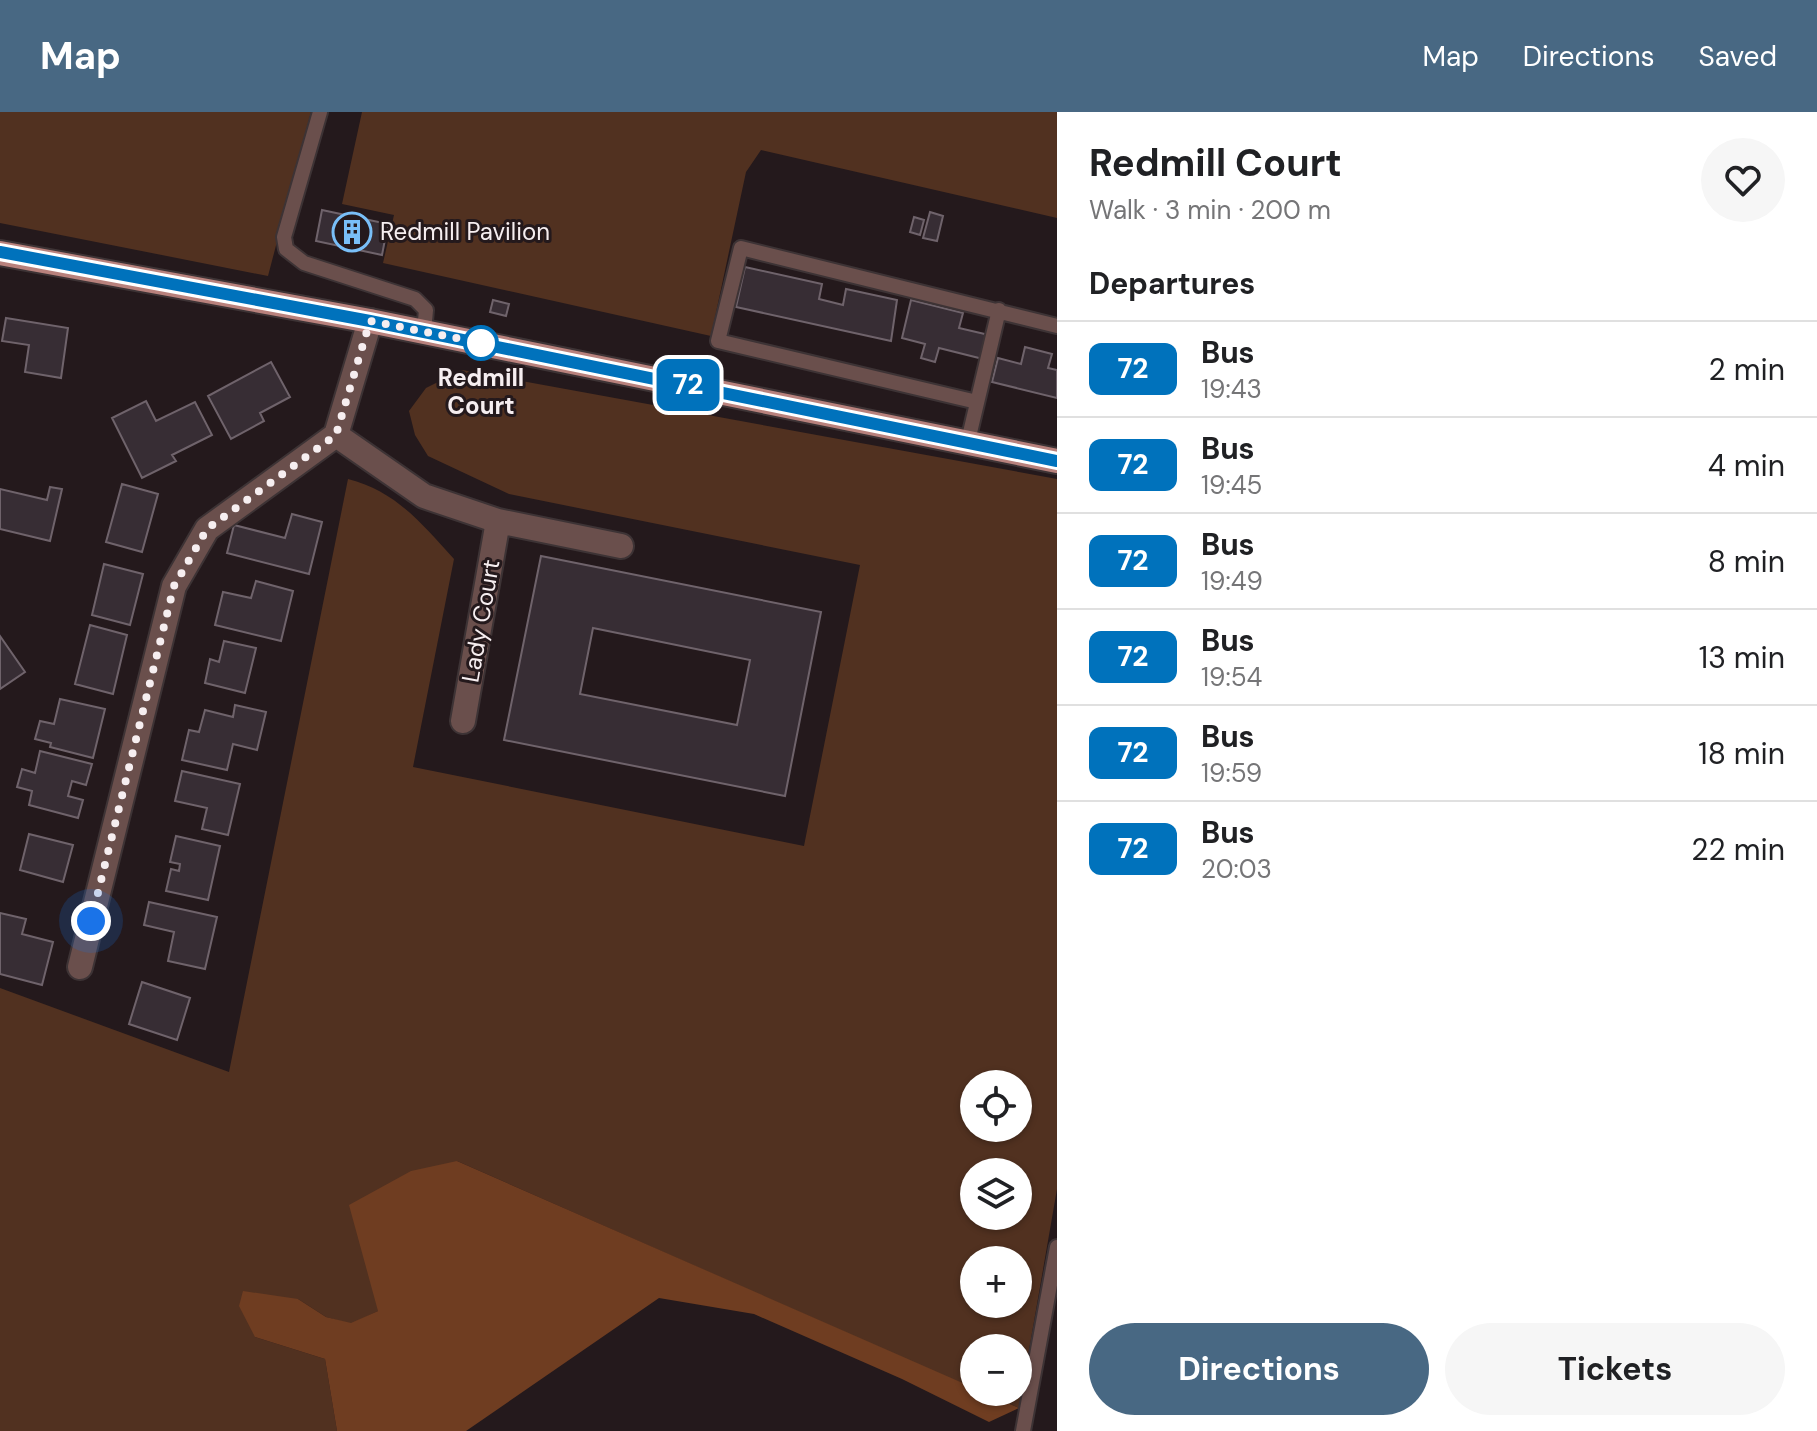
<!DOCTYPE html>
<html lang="en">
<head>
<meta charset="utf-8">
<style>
	body { margin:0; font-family:"DM Sans",sans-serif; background:#f6f6f6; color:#202124; height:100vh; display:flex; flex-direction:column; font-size:30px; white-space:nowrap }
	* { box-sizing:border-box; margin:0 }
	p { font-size:26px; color:#757577 }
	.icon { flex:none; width:44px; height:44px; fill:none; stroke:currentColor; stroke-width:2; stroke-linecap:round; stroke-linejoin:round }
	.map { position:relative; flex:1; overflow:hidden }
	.panel { display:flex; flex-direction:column; background:#fff; width:760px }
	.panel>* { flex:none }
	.badge { padding:0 16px; border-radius:12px; font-size:28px; line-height:52px }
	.controls { position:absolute; left:960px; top:958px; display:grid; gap:16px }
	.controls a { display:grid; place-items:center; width:72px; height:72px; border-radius:50%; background:#fff; box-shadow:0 2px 6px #0004; font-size:40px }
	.you { position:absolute; width:40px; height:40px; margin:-20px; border:6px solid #fff; border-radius:50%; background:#1a73e8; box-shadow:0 0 0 12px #1a73e833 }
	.map>.badge { position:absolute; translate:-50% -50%; box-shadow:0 0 0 4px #fff }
	h2 { padding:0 32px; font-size:30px; line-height:72px }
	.round { display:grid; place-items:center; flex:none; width:84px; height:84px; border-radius:42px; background:#f6f6f6 }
	.overview { display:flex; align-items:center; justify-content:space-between; height:136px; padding:0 32px }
	h1 { font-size:38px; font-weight:700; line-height:60px }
	.primary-button { display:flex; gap:16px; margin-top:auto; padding:16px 32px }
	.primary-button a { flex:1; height:92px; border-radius:48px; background:#486883; color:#fff; font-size:32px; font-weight:700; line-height:92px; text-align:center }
	.primary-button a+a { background:#f6f6f6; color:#202124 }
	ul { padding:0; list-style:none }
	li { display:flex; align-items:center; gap:24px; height:96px; padding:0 32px; border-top:2px solid #e0e0e0 }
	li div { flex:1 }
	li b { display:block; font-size:30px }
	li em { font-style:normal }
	li .badge { min-width:88px; font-weight:700; text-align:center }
	header { display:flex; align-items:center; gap:48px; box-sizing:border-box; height:112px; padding:0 40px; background:#486883; color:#fff }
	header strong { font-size:38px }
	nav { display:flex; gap:44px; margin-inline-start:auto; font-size:28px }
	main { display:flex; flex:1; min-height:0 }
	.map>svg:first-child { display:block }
	.green { fill:#513120; fill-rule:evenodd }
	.forest { fill:#6f3d21 }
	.building { fill:#372d34; stroke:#6f636b; stroke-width:2; fill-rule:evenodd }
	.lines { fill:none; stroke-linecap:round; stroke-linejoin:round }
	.lane-casing { stroke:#3d3335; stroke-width:18 }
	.street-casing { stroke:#3d3335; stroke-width:28 }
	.primary-casing { stroke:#3d3335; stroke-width:28 }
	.lane { stroke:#6a4f4c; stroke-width:14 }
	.street { stroke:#6a4f4c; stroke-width:24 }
	.primary { stroke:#b8817c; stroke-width:24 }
	.line-casing { stroke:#fff; stroke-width:18 }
	.line { stroke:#0072bc; stroke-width:12 }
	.walk { stroke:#f6eef0; stroke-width:8; stroke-dasharray:0 14.4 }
	.stop-dot { fill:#fff; stroke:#0072bc; stroke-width:4 }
	.labels { text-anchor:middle; stroke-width:6; stroke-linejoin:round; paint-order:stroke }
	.poi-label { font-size:24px; fill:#f6eef0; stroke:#24191c; text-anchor:start }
	.stop-label { font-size:24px; font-weight:bold; fill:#f6eef0; stroke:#24191c }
	.street-label { font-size:24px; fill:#f6eef0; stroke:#24191c }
</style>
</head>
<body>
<header>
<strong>Map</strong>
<nav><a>Map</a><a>Directions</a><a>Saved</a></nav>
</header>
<main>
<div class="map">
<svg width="1057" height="1319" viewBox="0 0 1057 1319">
	<rect width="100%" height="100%" fill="#24191c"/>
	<path class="green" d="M0,0h311l-43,164 -268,-53z
		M362,0h695v106l-296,-68 -15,22 -35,164 -328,-73 11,-48 -52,-11z
		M462,258l595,109v710l-38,219 -37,-16h36v-44h-44v41l-517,-228 -79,150 -27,13 -25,-7 -28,-18 -43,38 70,22 12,72h-337v-443l229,84 119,-593c48,12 74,45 106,80l-41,208 391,79 56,-281 -351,-71 -81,-38 -13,-21 -6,-24 17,-23zM974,972h44v44h-44zM974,1060h44v44h-44zM974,1148h44v44h-44z"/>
	<path class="forest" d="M457,1049l517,227v4h8l37,16 -30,14 -87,-43 -148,-65 -95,-16 -193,133h-129l-12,-72 -70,-22 -16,-31 4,-15 55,8 28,18 25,6 27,-12 -29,-106 62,-34z"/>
	<path class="building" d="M322,98l66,14 -6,31 -66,-14z
		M930,100l13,4 -6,25 -14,-3z
		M914,105l10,3 -4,15 -10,-3z
		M745,155l77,17 -3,15 24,6 3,-16 51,11 -6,41 -155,-34z
		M493,188l16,4 -3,12 -16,-4z
		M911,188l52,13 -4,15 30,7 -6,24 -44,-11 -4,14 -14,-4 4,-14 -23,-6z
		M6,206l62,10 -7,50 -36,-6 4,-27 -27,-4z
		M1025,235l27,7 -4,14 9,2v28l-65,-16 6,-24 23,6z
		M271,250l19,35 -30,16 4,8 -33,18 -23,-43z
		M146,289l10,20 39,-19 17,33 -40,20 4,6 -34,17 -30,-60z
		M122,372l36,10 -16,58 -36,-10z
		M50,375l12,2 -12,52 -50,-12v-40l47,11z
		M292,402l30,8 -13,52 -82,-21 7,-28 51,13z
		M541,444l280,56 -36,184 -281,-56zM593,516l157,32 -13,65 -157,-31z
		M104,452l39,10 -13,51 -38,-10z
		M256,469l37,10 -12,50 -66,-16 8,-33 28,6z
		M90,513l37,10 -14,59 -38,-10z
		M0,524l25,36 -25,17z
		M224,529l32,7 -11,45 -40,-10 5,-24 9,3z
		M60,587l45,10 -12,49 -43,-11 1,-4 -16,-4 5,-18 14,3z
		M235,593l31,7 -9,38 -24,-6 -6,26 -45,-10 7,-30 10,2 6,-22 28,7z
		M40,639l52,13 -6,21 -14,-4 -4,15 15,4 -5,18 -49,-13 3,-14 -15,-4 5,-18 13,4z
		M182,659l58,13 -12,51 -26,-6 5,-21 -32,-7z
		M29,722l44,11 -10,37 -43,-12z
		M176,724l44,10 -12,54 -42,-9 5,-22 8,2 1,-7 -10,-2z
		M149,790l68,15 -12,52 -37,-8 6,-29 -30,-7z
		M0,801l26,6 -4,15 31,8 -11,43 -42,-11z
		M142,870l48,16 -13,42 -48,-16z"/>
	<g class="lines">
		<defs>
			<path id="lane" d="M320,0l-36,125 2,12 18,14 111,36 11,11 -2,22
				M977,290l-259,-61 23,-93 316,78
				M968,329l31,-131
				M1023,1319l34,-184"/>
			<path id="street" d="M336,323l88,61 74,25 123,25
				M463,609l35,-200
				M80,855l94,-381 33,-57 129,-94 34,-114"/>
			<path id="primary" d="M0,141l370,68 687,140"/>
		</defs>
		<use href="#lane" class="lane-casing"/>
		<use href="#street" class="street-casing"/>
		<use href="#primary" class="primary-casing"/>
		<use href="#lane" class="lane"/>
		<use href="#street" class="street"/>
		<use href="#primary" class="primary"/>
	</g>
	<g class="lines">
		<defs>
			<path id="line" d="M0,140l370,69 687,140"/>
		</defs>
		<use href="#line" class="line-casing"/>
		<use href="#line" class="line"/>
		<path class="walk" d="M91,809l83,-335 33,-57 129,-94 34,-114 117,23 -6,-1"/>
	</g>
	<defs>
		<symbol id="building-ring" viewBox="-11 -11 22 22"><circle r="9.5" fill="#24191c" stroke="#79bff8" stroke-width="1.5"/><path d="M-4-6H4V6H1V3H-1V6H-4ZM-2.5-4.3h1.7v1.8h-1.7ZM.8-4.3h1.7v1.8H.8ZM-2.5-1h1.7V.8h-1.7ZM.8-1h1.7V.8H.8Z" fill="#79bff8"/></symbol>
	</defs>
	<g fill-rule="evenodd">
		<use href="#building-ring" x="330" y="98" width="44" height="44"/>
	</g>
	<circle class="stop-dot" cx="481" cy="231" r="16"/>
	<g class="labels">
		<g class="poi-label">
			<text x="380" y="128">Redmill Pavilion</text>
		</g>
		<g class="stop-label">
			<text x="481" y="274">Redmill<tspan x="481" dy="28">Court</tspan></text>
		</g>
		<g class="street-label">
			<text transform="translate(481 509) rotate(-80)" y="8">Lady Court</text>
		</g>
	</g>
</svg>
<div class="controls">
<a><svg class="icon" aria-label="locate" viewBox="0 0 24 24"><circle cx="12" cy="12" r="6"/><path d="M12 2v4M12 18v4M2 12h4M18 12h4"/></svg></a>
<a><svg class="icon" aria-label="layers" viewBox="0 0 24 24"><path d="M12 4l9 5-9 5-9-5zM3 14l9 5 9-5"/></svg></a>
<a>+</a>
<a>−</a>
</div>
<div class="you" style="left:91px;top:809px"></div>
<b class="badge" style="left:688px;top:273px;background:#0072bc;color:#fff">72</b>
</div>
<section class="panel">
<div class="overview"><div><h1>Redmill Court</h1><p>Walk · 3 min · 200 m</p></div><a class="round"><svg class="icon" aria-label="heart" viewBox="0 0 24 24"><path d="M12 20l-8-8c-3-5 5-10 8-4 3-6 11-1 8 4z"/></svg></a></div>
<h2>Departures</h2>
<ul>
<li><span class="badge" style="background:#0072bc;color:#fff">72</span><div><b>Bus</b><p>19:43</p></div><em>2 min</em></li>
<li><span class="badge" style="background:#0072bc;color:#fff">72</span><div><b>Bus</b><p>19:45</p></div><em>4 min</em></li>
<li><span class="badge" style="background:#0072bc;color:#fff">72</span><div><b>Bus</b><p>19:49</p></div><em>8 min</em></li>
<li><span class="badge" style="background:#0072bc;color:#fff">72</span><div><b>Bus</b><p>19:54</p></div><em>13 min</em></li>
<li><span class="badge" style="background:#0072bc;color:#fff">72</span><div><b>Bus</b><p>19:59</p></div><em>18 min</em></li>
<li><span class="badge" style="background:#0072bc;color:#fff">72</span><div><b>Bus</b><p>20:03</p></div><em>22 min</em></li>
</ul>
<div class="primary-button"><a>Directions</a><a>Tickets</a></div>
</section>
</main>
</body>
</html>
